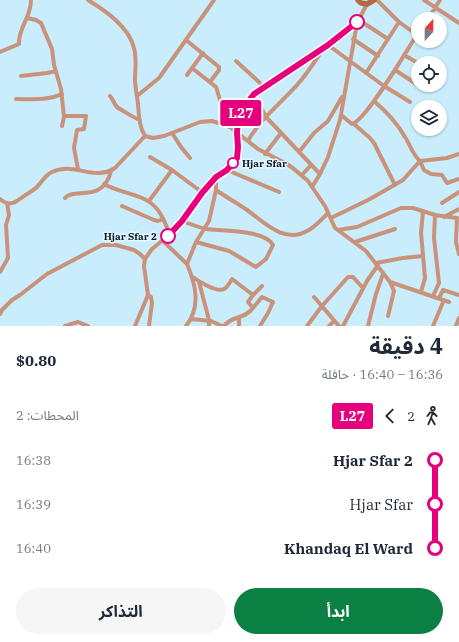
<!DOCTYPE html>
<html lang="ar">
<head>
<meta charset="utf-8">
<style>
	body { margin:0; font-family:"IBM Plex Serif","Noto Sans Arabic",serif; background:#f6f6f7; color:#1f2937; direction:rtl; height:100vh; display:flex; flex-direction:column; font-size:15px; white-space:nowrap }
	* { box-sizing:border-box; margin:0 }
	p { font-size:13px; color:#747a83 }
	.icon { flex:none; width:22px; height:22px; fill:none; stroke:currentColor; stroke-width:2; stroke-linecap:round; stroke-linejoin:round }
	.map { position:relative; height:326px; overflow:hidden; direction:ltr }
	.side { display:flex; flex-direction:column; background:#fff; flex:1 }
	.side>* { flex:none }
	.badge { padding:0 8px; border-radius:3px; font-size:14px; line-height:26px }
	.needle { width:26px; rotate:21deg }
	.buttons { position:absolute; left:411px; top:12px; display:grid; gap:8px }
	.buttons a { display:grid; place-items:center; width:36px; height:36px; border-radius:50%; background:#fff; box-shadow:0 1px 3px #0004; font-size:20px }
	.map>.badge { position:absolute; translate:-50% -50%; box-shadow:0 0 0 2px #fff }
	.legs { display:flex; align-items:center; gap:6px; height:44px; padding:0 16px; font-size:13px }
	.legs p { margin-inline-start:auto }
	.headline { display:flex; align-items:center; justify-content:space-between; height:68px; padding:0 16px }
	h1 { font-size:22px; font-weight:700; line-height:30px }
	.cta { display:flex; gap:8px; margin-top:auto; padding:8px 16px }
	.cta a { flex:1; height:46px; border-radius:24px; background:#0b8043; color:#fff; font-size:16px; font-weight:700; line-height:46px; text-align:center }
	.cta a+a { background:#f6f6f7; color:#1f2937 }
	ul { padding:0 16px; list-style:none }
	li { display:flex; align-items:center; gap:14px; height:44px; font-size:15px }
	li i { display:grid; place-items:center; width:6px; height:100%; margin:0 5px; background:currentColor }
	li i::after { content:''; width:10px; height:10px; margin:-5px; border:3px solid; border-radius:50%; background:#fff }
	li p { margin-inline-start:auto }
	li:first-child i { background:linear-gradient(#0000 50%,currentColor 0) }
	li:last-child i { background:linear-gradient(currentColor 50%,#0000 0) }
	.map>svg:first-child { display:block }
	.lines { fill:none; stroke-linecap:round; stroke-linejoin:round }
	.street { stroke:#c8927b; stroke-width:4 }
	.secondary { stroke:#b56844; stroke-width:5.5 }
	.line-1-casing { stroke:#fff; stroke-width:9 }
	.line-1 { stroke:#e6007e; stroke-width:6 }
	.stop-1-dot { fill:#fff; stroke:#e6007e; stroke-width:2 }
	.labels { text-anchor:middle; stroke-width:3; stroke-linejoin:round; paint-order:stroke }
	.stop-label { font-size:10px; font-weight:bold; fill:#02171f; stroke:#e5f7ff; text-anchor:start }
</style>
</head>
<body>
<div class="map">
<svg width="459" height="326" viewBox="0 0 459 326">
	<rect width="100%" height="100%" fill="#c9edfd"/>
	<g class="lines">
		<path class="street" d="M88,0c18,11 41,27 46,48 3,10 1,21 1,31 0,8 2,16 3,25 1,11 1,23 7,32l8,2 11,-2 36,-14 12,-1 18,6 28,22 29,15 7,5 14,12 17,25 10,22 31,23 24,31 4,9 -6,25
			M377,0l22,22 18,13
			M424,0l35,23
			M27,18l9,2 5,3 11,26 2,16 7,24 3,28 -2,9
			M428,19l12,-19
			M359,20l29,19
			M353,39l25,17
			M186,40l33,27v3l-9,12
			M328,45l56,41 26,16
			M0,52l19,-8c-1,-16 12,-26 12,-44
			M404,55l14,8
			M236,61l23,21 4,6
			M192,68l24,19 4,13 6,13
			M395,70l23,15
			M366,73l33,-51
			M187,75l16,-22
			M21,76l26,-3 9,-2
			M110,96c3,3 4,8 7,11 1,1 21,13 23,13
			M137,96l22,-18 55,-78
			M16,99c16,0 31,2 46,-5
			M374,101c13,11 23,22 31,36 6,9 7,17 15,24l27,-3 12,-4
			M341,115l11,9c14,-3 56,-76 66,-91
			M64,116h22l-2,13 -7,1 -3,18 4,21
			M221,124c8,-23 33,-36 45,-7l54,57
			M354,124l16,14 4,5 21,42
			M172,133l9,14 9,11
			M248,141c12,-22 33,-38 49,-56 10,-11 18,-24 26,-36
			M299,152l15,-19 14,-12 14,-24
			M265,154l16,-21
			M150,157l22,13 31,23
			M420,161l4,9 7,4 11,1 5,8 12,-4
			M227,170l52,22
			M302,175l9,-10
			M104,184c17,10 40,9 53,25 6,7 9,17 13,25
			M312,187l8,-13 8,-17 12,-37 17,-97
			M216,190c10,7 21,13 31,20 17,12 37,34 60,21 8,-4 15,-12 21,-18
			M65,198c9,-11 38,6 46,-27
			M0,199c9,8 15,4 24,-3 4,-3 9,-5 13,-9 5,-5 8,-12 15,-15 22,-11 41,10 63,-4l30,-32
			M149,201l23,-31
			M442,203l17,-11
			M122,206l32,14 4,1 5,-2
			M435,215l22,3 -1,24 3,12
			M444,217l15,-8
			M331,218l39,-19 33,-19 17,-19
			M182,221c8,3 16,6 24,8 16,2 60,1 67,16l-7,14 -10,8 -27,-16 -33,-9
			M338,230l19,-3 44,-19h12l22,7 -1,23 5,45 -6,13
			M163,241l24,23 9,-22 13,-21 7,-31v-12
			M355,242l40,-13
			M376,263l27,-5 20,-2
			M0,272l8,-14 -2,-33 3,-10 -2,-12
			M193,277c5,4 24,16 31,12 3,-1 6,-7 8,-10l21,16 9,-9
			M199,282l10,38v6
			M390,282l59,20
			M421,292l4,-14 -4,-45 2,-22
			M148,295l3,2 1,6 -3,23
			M253,295l-5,7 5,6 9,-11 11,5 -5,11 -8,13
			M314,297l25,29
			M439,298l4,-8 16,5
			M0,314l2,-4 10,-10 8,-5 27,-21 55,-29h14l18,5 6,4 5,5
			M191,319l20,2 11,5
			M65,326l13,-4 10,4
			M135,326l13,-31 -4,-29 1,-7 7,-10 16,-13 14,-15 21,-28 9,-11 15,-12 10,-12 1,-11 -1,-14 1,-13 6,-13 10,-13 74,-49 29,-22 10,-19
			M186,326c15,-19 10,-41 1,-62
			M224,326c8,-11 20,-6 29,-18
			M239,326v-9
			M307,326l15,-20 26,-29h5l10,11
			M329,326l5,-5
			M343,326l24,-45 11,-16
			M368,326l8,-32 7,-20
			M433,326l11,-26
			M456,326l3,-8"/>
		<path class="secondary" d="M358,0l3,3 6,1 7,-4"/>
	</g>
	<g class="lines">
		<defs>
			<path id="line-1" d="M168,236l14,-15 20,-28 14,-16 11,-7 10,-12 1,-11 -1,-14 1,-13 6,-13 10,-13 74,-49 29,-23"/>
		</defs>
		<use href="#line-1" class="line-1-casing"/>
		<use href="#line-1" class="line-1"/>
	</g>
	<g class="stop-1-dot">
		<circle cx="357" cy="22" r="7"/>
		<circle cx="233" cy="163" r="5"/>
		<circle cx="168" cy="236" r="7"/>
	</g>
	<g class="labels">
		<g class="stop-label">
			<text x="242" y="167">Hjar Sfar</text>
			<text x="157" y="240" text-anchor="end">Hjar Sfar 2</text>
		</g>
	</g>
</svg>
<div class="buttons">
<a><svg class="needle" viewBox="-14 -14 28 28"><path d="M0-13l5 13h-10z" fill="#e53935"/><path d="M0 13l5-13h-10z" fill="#747a83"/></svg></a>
<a><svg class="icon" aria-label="locate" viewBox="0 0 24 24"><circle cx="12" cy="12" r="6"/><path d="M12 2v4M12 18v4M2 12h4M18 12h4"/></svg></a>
<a><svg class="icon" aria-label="layers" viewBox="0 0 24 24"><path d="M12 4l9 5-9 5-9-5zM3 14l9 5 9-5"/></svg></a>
</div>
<b class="badge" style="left:241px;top:113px;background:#e6007e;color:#fff">L27</b>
</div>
<section class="side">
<div class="headline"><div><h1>4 دقيقة</h1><p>16:36 – 16:40 · حافلة</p></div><b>$0.80</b></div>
<div class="legs"><svg class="icon" aria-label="walk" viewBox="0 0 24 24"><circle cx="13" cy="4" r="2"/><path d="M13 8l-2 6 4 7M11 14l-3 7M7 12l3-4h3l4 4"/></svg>2<svg class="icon" aria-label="back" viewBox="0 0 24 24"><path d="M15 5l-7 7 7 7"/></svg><b class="badge" style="background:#e6007e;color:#fff">L27</b><p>المحطات: 2</p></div>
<ul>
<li><i style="color:#e6007e"></i><b>Hjar Sfar 2</b><p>16:38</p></li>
<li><i style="color:#e6007e"></i><span>Hjar Sfar</span><p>16:39</p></li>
<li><i style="color:#e6007e"></i><b>Khandaq El Ward</b><p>16:40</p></li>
</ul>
<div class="cta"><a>ابدأ</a><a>التذاكر</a></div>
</section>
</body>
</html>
